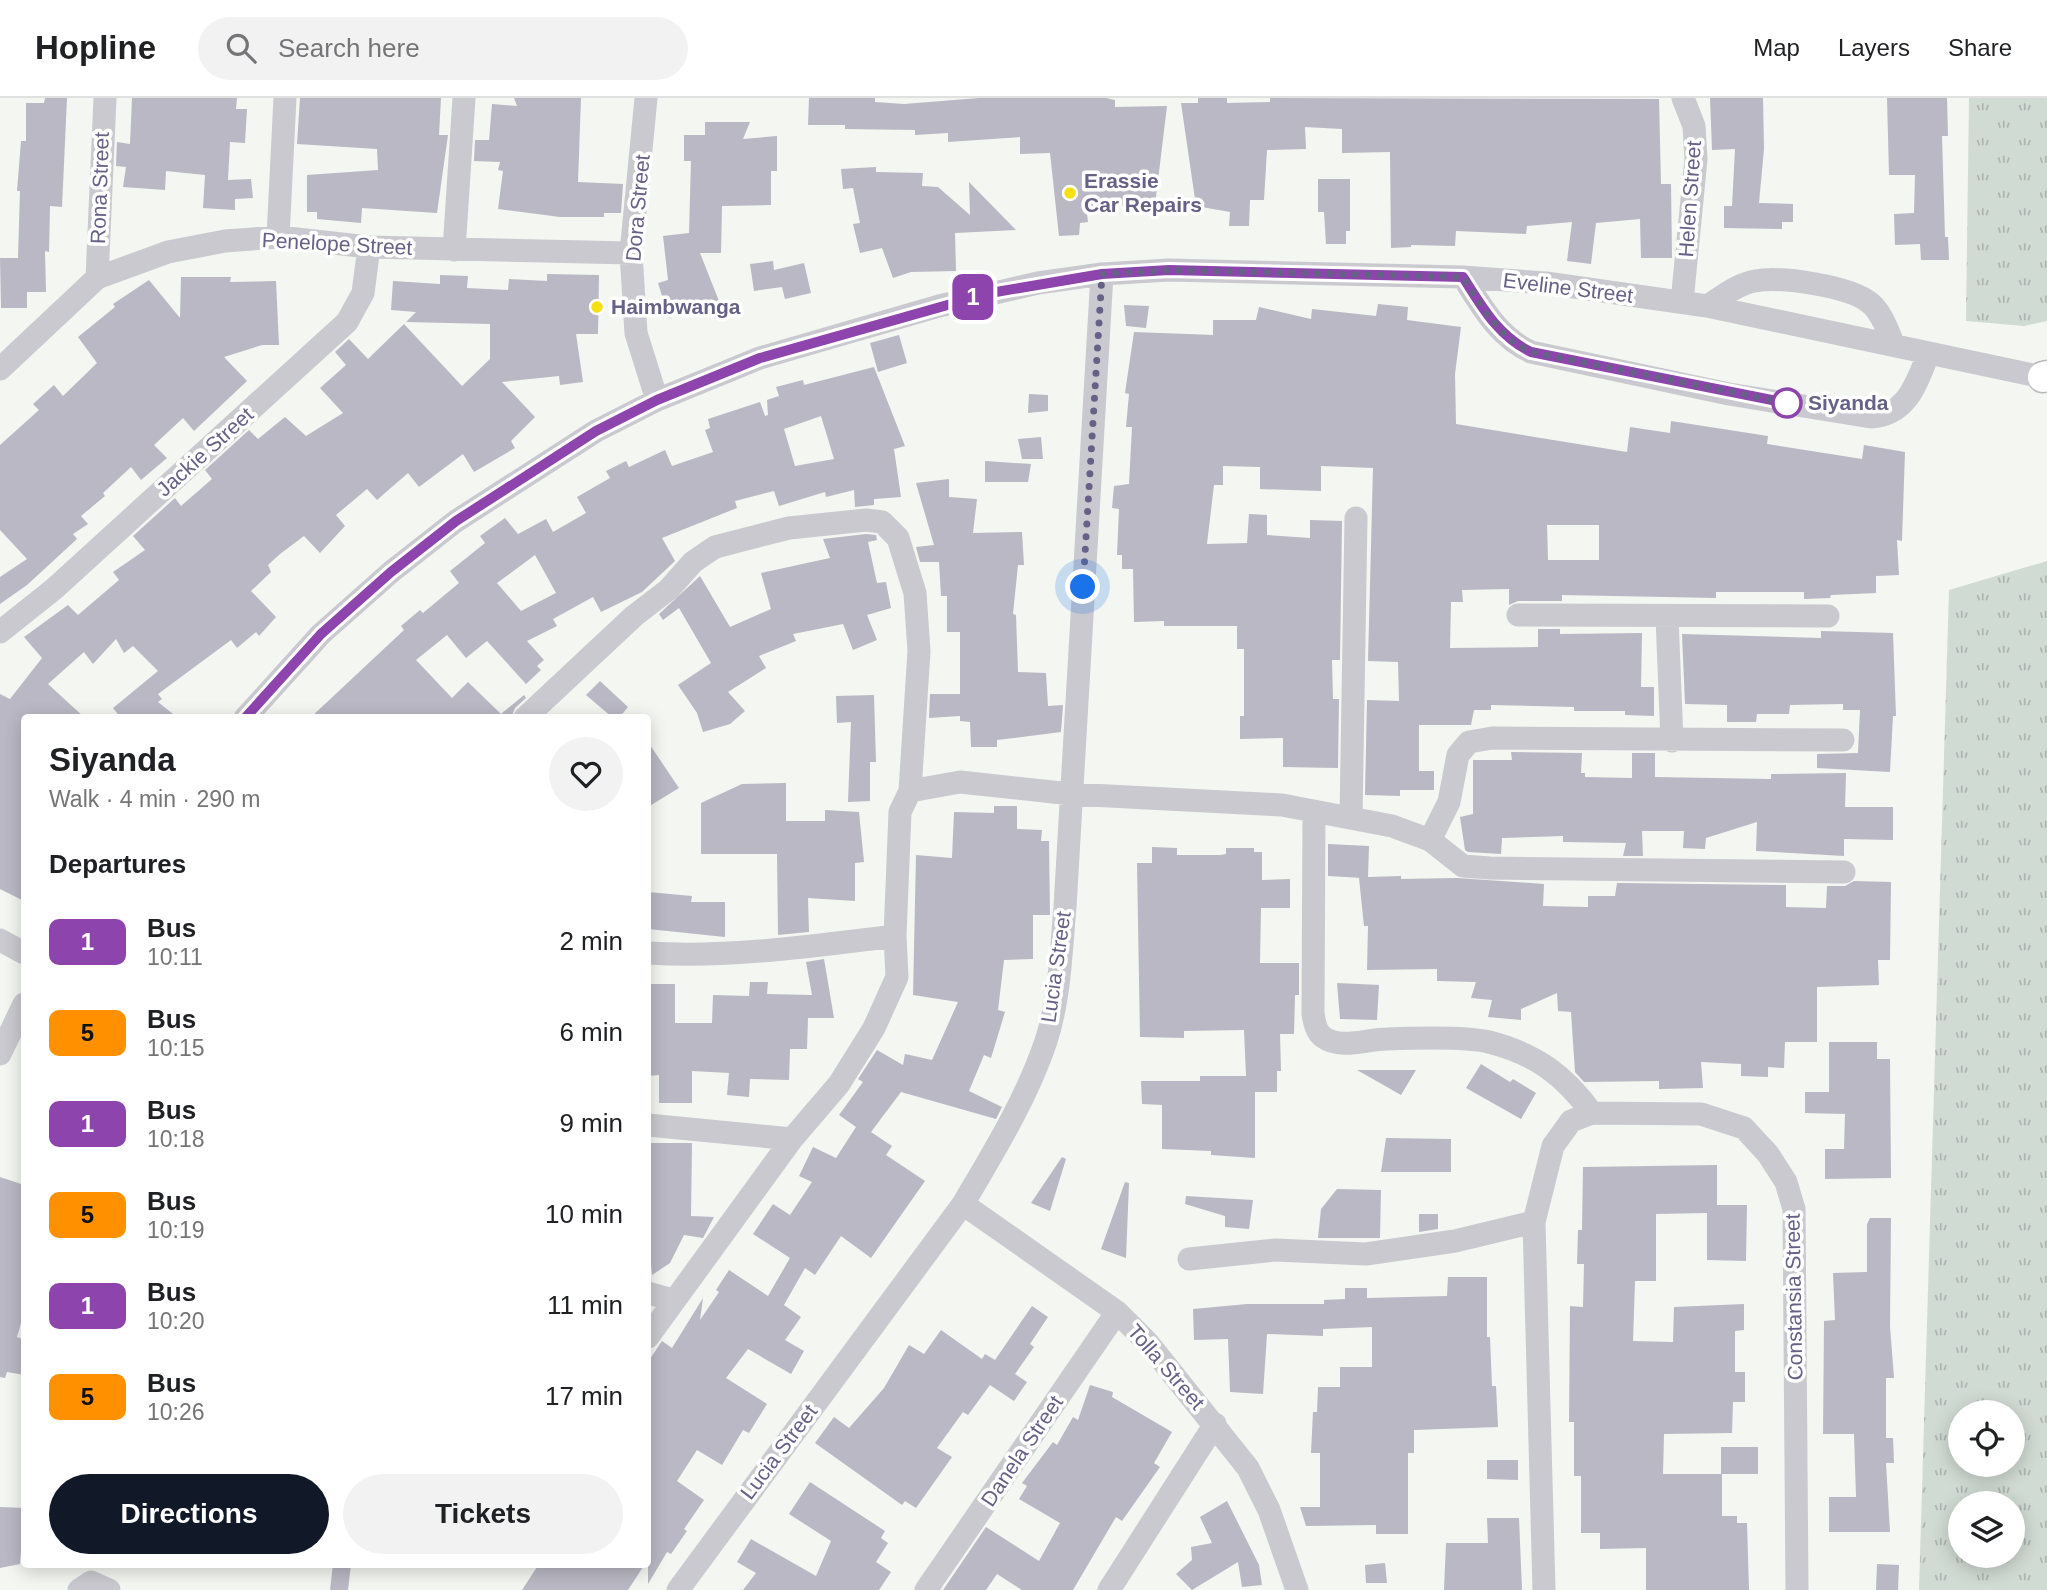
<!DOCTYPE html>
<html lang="en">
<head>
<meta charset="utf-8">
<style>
	body { margin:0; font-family:Arial,sans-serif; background:#f2f2f2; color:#202124; height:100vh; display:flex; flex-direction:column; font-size:26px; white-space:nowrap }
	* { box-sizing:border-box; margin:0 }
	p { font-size:23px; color:#757577 }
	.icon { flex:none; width:38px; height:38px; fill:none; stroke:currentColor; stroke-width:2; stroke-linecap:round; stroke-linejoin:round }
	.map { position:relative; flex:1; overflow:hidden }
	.panel { position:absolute; left:21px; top:616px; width:630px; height:854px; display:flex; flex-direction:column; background:#fff; border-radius:7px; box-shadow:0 4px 18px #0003 }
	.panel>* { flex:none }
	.badge { padding:0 14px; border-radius:10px; font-size:24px; line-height:46px }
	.controls { position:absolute; left:1948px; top:1302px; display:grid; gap:14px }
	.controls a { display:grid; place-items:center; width:77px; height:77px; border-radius:50%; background:#fff; box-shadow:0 4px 18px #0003; font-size:35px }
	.you { position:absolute; width:35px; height:35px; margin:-18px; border:5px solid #fff; border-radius:50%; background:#1a73e8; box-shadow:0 0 0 10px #1a73e833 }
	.map>.badge { position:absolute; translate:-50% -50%; box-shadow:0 0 0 4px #fff }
	h2 { padding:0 28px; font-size:26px; line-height:63px }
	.round { display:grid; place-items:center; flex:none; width:74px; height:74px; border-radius:37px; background:#f2f2f2 }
	.headline { display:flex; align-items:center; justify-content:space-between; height:119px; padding:0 28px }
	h1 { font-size:33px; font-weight:700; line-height:52px }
	.primary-button { display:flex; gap:14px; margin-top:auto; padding:14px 28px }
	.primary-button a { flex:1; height:80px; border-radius:42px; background:#111827; color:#fff; font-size:28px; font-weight:700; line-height:80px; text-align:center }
	.primary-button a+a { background:#f2f2f2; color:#202124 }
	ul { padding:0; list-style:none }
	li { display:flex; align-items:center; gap:21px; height:91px; padding:0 28px }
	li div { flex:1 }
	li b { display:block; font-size:26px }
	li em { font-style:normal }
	li .badge { min-width:77px; font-weight:700; text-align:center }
	header { display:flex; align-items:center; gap:42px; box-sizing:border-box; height:98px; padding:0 35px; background:#fff; border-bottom:2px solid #e0e0e0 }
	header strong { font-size:33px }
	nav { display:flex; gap:38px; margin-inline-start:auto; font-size:24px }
	.search { width:490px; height:63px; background:#f2f2f2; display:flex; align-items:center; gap:18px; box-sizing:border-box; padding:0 24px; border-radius:38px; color:#757577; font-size:26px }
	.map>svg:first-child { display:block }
	.grass { fill:url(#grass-tufts); fill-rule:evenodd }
	.building { fill:#b9b8c4; fill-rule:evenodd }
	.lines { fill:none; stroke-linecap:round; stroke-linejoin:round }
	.major-casing { stroke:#bab9c0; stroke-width:33 }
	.minor { stroke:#cac9cf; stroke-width:23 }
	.major { stroke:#fff; stroke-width:30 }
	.line-casing { stroke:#fff; stroke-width:16 }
	.line { stroke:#8e44ad; stroke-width:10 }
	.walk { stroke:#666186; stroke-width:7; stroke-dasharray:0 12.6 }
	.poi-dot { fill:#f5e012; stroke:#fff; stroke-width:2.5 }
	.stop-dot { fill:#fff; stroke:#8e44ad; stroke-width:3.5 }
	.labels { text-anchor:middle; stroke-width:7; stroke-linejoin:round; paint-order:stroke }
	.poi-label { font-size:21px; font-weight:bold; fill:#666186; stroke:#fff; text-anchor:start }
	.street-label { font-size:21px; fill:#666186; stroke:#fff }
	.stop-label { font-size:21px; font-weight:bold; fill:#666186; stroke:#fff; text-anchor:start }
</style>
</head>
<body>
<header>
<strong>Hopline</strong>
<div class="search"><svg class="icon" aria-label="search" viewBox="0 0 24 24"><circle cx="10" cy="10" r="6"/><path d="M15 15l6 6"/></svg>Search here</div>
<nav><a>Map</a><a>Layers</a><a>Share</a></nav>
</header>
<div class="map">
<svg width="2047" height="1492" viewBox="0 0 2047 1492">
	<defs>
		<pattern id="grass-tufts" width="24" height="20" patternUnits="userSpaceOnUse" patternTransform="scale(1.75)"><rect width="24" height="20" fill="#d0dbd3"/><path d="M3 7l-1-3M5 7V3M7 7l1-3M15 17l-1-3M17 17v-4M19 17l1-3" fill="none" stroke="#adb5b1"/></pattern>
	</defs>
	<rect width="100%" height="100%" fill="#f3f6f1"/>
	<path class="grass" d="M1969,0h78v223l-23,5 -58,-5z
		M2047,463v1029h-128l30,-1000zM1960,1314h52v53h-52zM1960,1405h52v53h-52z"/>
	<path class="building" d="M45,0h22l-5,109 -12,-1 -1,46 -4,-1 1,41h-19v16h-26l-1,-50h18l2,-67h-3l4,-50h5v-38h18z
		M132,0h105l-1,11h11l-2,34 -15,-1 -2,38 23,-1 2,19 -18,1v11l-32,-2 2,-33 -39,-4 -1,19 -42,-3 3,-20 -10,-1 1,-24 13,2z
		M300,0h141l-2,37h9l-11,78 -75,-5 -1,15 -44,-4v-7h-10v-37l71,-5 -1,-21 -80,-5z
		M514,0h67l-3,84 45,2 -2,29h-17v4h-44l-62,-8 5,-38 -5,-1 2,-8 -26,-1 1,-21h14l3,-36 25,2z
		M809,0h66v4l29,2 75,-6h127l9,2v7l52,-1 -12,99 -69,1 2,16 -8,1 -1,12 -20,1 -9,-83 -30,1v-17l-72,5v-9l-33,2v-5l-70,-1v-4h-37z
		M1198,0h29v5l43,-1v-4l389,1 2,85h10l1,74h-31l-1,-39 -44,4 -5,41 -24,-3 5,-39 -45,4 -1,8 -70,-3 -1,15 -44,-1v2l-20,1 -1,-96 -48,1v-24l-37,-2 1,22 -39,1 -3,50h-14l-1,26h-20l1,-14 -34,-6 -15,-103h17z
		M1710,0h53l1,51 -5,54 34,1v18h-11v7l-58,-1v-22h8l3,-57 -23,1z
		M1887,0h60l1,38h-6l3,101h3l1,23h-28l-1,-16 -25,1 -1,-31 20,-1 1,-38h-26z
		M705,24h45l-7,17 34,-3v35h-6v34l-49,1 -1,47h-21l19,48 -50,17 -11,-35 10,-3 -5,-44 26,-3 2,-72h-7v-26h21z
		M876,69v5l47,1 -1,13 16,1 32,28 -1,-33 47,48 -61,3 1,38 -45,1 -18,6 -11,-30 -22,5 -7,-29 7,-1 -7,-35 -10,1 -2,-20z
		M1318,81h32v52h-4v13h-20l-2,-32h-6z
		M773,163l1,9 30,-7 7,30 -26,6 -3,-12 -28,4 -4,-27z
		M547,176l52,1 -1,59h-22l7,48 -23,3 -1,-9 -57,6 33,35 -24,24 4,7 -41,24 -11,-18 -44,33 -11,-14 -31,27 -10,-11 -31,26 9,11 -25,27 -16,-17 -24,18 -12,11 3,7 -20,19 25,26 -17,19 -3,-4 -19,16 -6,-8 -73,54 4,5 -4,3 20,16h-57l-8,-10 45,-37 -25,-25 -9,7 -8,-14 -23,25 -9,-12 -36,32 37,34h-61v183l-24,-12v-195l10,5 32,-41 -18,-21 44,-32 10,10 41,-35 -6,-8 32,-22 -12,-14 42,-38 6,8 31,-27 -7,-9 44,-40 9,9 27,-22 21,19 37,-23 -23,-25 26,-23 -11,-13 14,-13 19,20 36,-35 58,62 28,-27v-35l-84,-2 10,-10 -25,-2 2,-29 47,3v-9l28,1 -1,12 41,2 1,-11 38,2z
		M181,179h50l-1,5 46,-1 3,64h-17l-38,12 23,24 -53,50 -11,-13 -29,27 13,13 -26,22 -10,-13 -28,26 2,3 -24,20 7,8 -15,10 4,5 -50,46 -27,19v-27l27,-18 -27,-29v-85l39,-35 -6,-6 21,-19 9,11 34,-33 -19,-26 37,-30 -2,-3 36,-24 31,38z
		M1378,206l30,3 -1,13 54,7 -6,47 1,50 171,28 3,-25 40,6 1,-12 97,15 -1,8 95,15 2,-14 41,7 -3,89 -5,-1 2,35 -23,1v17l-45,2 -1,3 -26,1v-7h-88v6l-154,-3v6h-44l-9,4v-16l-47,1 1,12h-12l-1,46 88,-1v-18h22v5l82,-1 -1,54h13v29l-29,-1v-4h-51v-4l-83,-2v5h-17l-3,15h-52v46h15v19h-34v6l-35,-1 2,-95 32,1 -1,-39 -30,-1 5,-193 -52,-2v25l-61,-2v-22l-37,-1v19h-9l-7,59 40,-1 2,-29 18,1v20l43,3v-18l32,1 -2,139h-8l1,39h6l-1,69 -55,-1v-29l-43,1v-23h4v-67h-7v-23h-73v-5l-30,1 -1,-53h-11v-14h-5l2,-46 -7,-1 2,-22 15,-2 3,-57h-6l3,-33 -4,-1 9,-61 79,3v-15h43l3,-13 52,12 1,-10 64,7zM1547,427h52v35h-51z
		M1124,207l25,1 -3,22 -20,-2z
		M899,237l8,28 -29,9 -8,-29z
		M874,269l31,79 -11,3 7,48 -27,2v6l-19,2 -1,-17 -28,7 -1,-5 -46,14 -5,-15 -39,10 2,7 -75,30 13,23 -33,31 -41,20 -8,-15 -40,22 4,7 -30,15 17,19 -7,6 4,4 -15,14 -39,-43 -21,17 -19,-23 -31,25 36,38 16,-16 33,32 23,-19 2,3 -11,10 -4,10h-201l94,-88 -3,-4 19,-16 3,3 36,-30 -9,-12 35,-28 -5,-7 25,-18 13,16 28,-15 7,13 33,-19 -9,-16 33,-19 -4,-7 20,-10 3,6 36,-17 7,16 41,-14 -8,-22 5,-2 -2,-9 52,-17 5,14 3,-1 -1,-15 12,-4 -3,-9 27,-7 1,5zM821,318l13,43 -39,7 -11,-37zM535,457l21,38 -35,18 -24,-28z
		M1029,296l19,1v16l-20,2z
		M1041,339l2,22h-21l-4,-20z
		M985,363l46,3 -3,18h-43z
		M949,381v18l28,2 -4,34 49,-1 2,33h-6l-5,49 3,1 2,57 28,1 2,33 15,-1 -2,27 -64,8v7h-26l-1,-25 -10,-1v-5l-31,2 1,-24h30v-62h-13v-36h-6l-2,-34h-19l-4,-15 18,-2 -18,-62z
		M866,436l10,1 1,5 -9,2 9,41 9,-1 5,26 -24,7 10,25 -24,10 -10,-26 -50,10 3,7 -37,15 7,12 -38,24 17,19 -15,13 -27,8 -6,-19 -19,-28 33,-22 -32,-55 -16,12 -4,-6 41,-38 30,51 41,-18 -10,-36 69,-15 -7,-19z
		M1821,533l72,2 3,83h-3l-3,56 -73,-4v-14l41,-1 2,-43h-17v-6l-53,1 -1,9h-32l-1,8h-29v-17l-42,-1 -3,-70 139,4z
		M600,583l28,26 -9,11h-6l-27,-23z
		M874,597l2,67h-6v39l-22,1 3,-80 -14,1 -1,-27z
		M648,644l31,46 -31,19z
		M1511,654l71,1 -1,20h4v4l47,1v-25h23v24l116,2v-5l75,-1 -1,34h48v33l-49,-1v17l-88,-5 1,-29 -51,16 -1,11 -22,-1 1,-17h-42l1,25h-20l3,-13 -63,-1v-6l-61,2 -1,16 -33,-2 -3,-2 -5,-33 13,-3v-54h39z
		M786,685v38h39v-11l34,2 5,50 -9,1v38l-47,-3 1,34 -31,3 -1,-81h-76v-51l41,-19z
		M994,708h23v23l25,1 -1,11h8l1,74h-17v44l-29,1 -6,50 7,2 -14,46 -7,-3 -15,36 33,16 -6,12 -95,-27 -30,40 21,14 -6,9 39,26 -54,77 -30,-22 -26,39 -10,-7 -21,37 17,12 -16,23 19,11 -13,23 -43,-25 -22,29 41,26 -18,29 -6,-3 -21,35 -25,-15 -20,31 27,19 -20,29 3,2 -16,23 -4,-2 -19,32v-222l14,-21 10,7 31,-50 -3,22 19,-28 -3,-2 13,-20 39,26 22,-38 -37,-24 20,-30 17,11 22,-33 -13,-6 14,-29 23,11 20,-31 -17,-12 24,-33 -5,-3 19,-29 26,15 2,-11 27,6 26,-58 -45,-7 3,-140 36,3 2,-46 40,1z
		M1328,746l41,2 -1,31 33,-1v3l56,-1 87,6 -1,22 45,1v-11h27l2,-13 169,2v22l40,1 1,-22h18l9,-5 37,1 -1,78h-12l1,25 -62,2v55h-32l-1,26 -16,-1v10l-27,-1v-12l-40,-2 2,26 -44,1v-8l-75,1 -9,-10 -4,-60 -13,-1 -1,-18 -36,16v11l-33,-3 4,-17 -21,-2 5,-16 -39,-1v-12l-70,1 1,-44h-4l-5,-48h3l-34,-2z
		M1152,749l25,1v7h43l6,-1v-6h28v4h8v28l28,-1v29h-29l-1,55h39v32h-4l-1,39h-14l1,37h-4v21h-22v66l-44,-3v-4l-49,-2v-44l-20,-1 -1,-23h59v-5h46l-2,-46 -60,1v7l-44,-1 -3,-174h15z
		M648,794l44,4 -1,6h34v35l-77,-8z
		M824,861l10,59h-26l-1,31h-17l-1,31 -39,-1 -1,18 -22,-2 2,-22 -37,-2v32h-33v-28l-11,1v-92h27v39h37l1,-28 36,1 1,-14h18l-1,12 45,1 -6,-33z
		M1337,885l42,2 -2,35 -37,-1z
		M1829,944h48v17h13l1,119 -66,1v-30h19l1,-35 -40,-1v-21h24z
		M1481,966l29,18 3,-3 23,14 -15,26 -55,-31z
		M1357,972h59l-15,25z
		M1386,1040l65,1v33h-70z
		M651,1045h41l-1,73 23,1 -11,21 -19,-3 -14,28 -18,12 -1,-11 -3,-1v-110z
		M1062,1059l4,2 -16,52 -19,-8z
		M1717,1067v40h30l-1,56 -39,-1v-47l-51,1v67h-21l-2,60 40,1 1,-35 70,-3v26l-9,1v41h10v30h-12l-1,31 -68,1 -1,40h58v-27h37v27h-36v42h15v7h10l2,67h-103v-42l-46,1v-16h-19v-57h-7v-54h-5l1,-116 13,1 1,-43h-7l1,-34h4l1,-63z
		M0,1079l24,8v127l-7,25 7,2v36l-17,-3 -2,6 -5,-1z
		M1125,1084l4,1 -3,75 -25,-9z
		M1337,1091l44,1 -1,48h-62l3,-29z
		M1186,1098l67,4 -4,29 -24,-2v-11l-40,-12z
		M1419,1116h19v15l-19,3z
		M1870,1120h21l-1,108 4,52h-8v60h7l1,25h-8l4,69h-61v-35h27l-2,-63h-31l1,-113 11,-1 -2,-47 34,-1v-48z
		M1448,1179h39v60h3l2,49h4l2,41 -84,3v23h-6v81h-32v-9l-70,1 -6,-19h20v-54h-9l2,-41h4l1,-25h22v-20h32v-40l-49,2v7l-56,-2 -4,60 -33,-2 -2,-53 -34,1 -1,-31 54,-5h77v-4l21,-1v-11h22v10l80,-2z
		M1032,1208l16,11 -18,27 4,3 -19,27 12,8 -13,19 -24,-16 -22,30 -5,-3 -26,36 15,9 -36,51 -11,-7 -3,4 -87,-62 19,-26 15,11 35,-40 25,-43 15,9 17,-24 41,29 3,-5 10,6z
		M1090,1287l23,7 -1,5 60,35 -18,31 6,4 -38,54 -6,-4 -43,73h-51l-25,-16 -11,16h-43l43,-63 53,34 21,-38 -41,-24 8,-13 -5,-3 31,-41 4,3 16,-28 5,3z
		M1487,1362h31v20l-31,-1z
		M810,1384l75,49 -4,7 7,5 -12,19 15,10 -12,18h-136l13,-17 -19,-11 14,-23 65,37 15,-35 -42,-27z
		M1227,1403l32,64 3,20 -20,2 -4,-25 -46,28 -16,-16 16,-14 -1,-13 21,-4 -12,-26z
		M0,1409l24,1 -4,56 -20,4z
		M1487,1420h32l3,72h-78l2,-47h42z
		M1385,1465l2,20h-21l-1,-18z
		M333,1466h18l-3,26h-18z
		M539,1466h106l-17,26h-106z
		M1877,1466l22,1 -1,25h-22z"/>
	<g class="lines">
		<defs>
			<path id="major" d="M2043,279l4,-1"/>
		</defs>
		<use href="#major" class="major-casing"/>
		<path class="minor" d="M646,0l-15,155 5,80 21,67
			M278,139l7,-139
			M454,152l10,-152
			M1463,179c19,30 35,60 68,75l198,42 142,23c36,-2 45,-33 57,-62
			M97,180l8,-180
			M1682,204l14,-143 -2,-33 -11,-28
			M1707,208c15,-9 30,-22 48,-25 25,-5 95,5 115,22 12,9 18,29 24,42
			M0,271l97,-91 71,-26 57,-11 53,-4 91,10 262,6
			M1518,517l310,1
			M1667,519l5,124
			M0,534l54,-43 293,-267 16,-29 6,-46
			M245,620l76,-84 70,-62 65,-51 140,-90 61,-31 103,-42 179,-52 99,-23 64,-9 67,-4 294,7 83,6 161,23 340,72
			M525,620l109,-102 35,-27 24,-27 22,-15 74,-19 77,-8 16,2 16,16 17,55 4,58 -9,140
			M1314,713l-1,202c1,8 3,19 10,24 18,13 44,2 64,2 26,-1 77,-3 102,3 47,12 75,33 103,71
			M1351,720l5,-300
			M1430,742l19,-38 9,-47 11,-13 23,-4 351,2
			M0,842l24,13
			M648,855c83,5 164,-7 247,-17
			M0,956l24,-50
			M648,1027l144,14
			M963,1106l154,108 31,31 100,125 21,42 28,80
			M1189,1161l86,-9 91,4 89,-13 79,-19
			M648,1195l25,7
			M648,1239l144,-198 47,-55 35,-56 23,-51 -2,-41 5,-124 10,-21 50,-9 111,12 211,11 110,21 38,14 33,26 27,2 354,4
			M79,1492l12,-8 18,8
			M678,1492l285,-386c30,-51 64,-106 83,-163 14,-43 15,-90 19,-134l37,-633
			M926,1492l191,-278
			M1109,1492l106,-166
			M1544,1492l-10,-368 19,-76 18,-25 21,-8 109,1 43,14 24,26 18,28 8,27 3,381"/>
		<use href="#major" class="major"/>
	</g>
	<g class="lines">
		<defs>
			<path id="line" d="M245,620l76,-84 70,-62 65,-51 140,-90 61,-31 103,-42 230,-65 112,-19 67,-4 294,7c19,30 35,59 68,75l256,51"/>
		</defs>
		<use href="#line" class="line-casing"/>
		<use href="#line" class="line"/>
		<path class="walk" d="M1083,489l19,-313 67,-4 294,7c19,30 35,59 68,75l256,51"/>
	</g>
	<g class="poi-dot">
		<circle cx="1070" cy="95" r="7"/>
		<circle cx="597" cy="209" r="7"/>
	</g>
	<circle class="stop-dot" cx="1787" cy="305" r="14"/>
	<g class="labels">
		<g class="poi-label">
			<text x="1084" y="90">Erassie<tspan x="1084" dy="24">Car Repairs</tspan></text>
			<text x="611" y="216">Haimbwanga</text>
		</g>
		<g class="street-label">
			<text transform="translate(100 90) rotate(-88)" y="7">Rona Street</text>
			<text transform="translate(1690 101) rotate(-86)" y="7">Helen Street</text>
			<text transform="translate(638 110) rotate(-85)" y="7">Dora Street</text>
			<text transform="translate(337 146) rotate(3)" y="7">Penelope Street</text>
			<text transform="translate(1568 190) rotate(7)" y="7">Eveline Street</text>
			<text transform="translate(205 354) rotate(-42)" y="7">Jackie Street</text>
			<text transform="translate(1056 869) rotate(-82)" y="7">Lucia Street</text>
			<text transform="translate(1794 1199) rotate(-91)" y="7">Constansia Street</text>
			<text transform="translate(1166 1269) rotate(49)" y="7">Tolla Street</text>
			<text transform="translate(1022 1353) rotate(-56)" y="7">Danela Street</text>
			<text transform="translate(779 1354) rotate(-53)" y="7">Lucia Street</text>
		</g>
		<g class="stop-label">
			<text x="1808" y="312">Siyanda</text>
		</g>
	</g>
</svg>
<div class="controls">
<a><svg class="icon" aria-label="locate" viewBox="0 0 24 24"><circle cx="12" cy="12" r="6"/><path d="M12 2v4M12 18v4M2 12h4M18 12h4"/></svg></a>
<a><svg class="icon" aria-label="layers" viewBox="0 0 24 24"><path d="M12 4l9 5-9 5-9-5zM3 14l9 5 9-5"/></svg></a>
</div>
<div class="you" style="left:1083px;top:489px"></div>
<b class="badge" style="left:973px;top:199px;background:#8e44ad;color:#fff">1</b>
<section class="panel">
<div class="headline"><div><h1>Siyanda</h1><p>Walk · 4 min · 290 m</p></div><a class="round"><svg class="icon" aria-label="heart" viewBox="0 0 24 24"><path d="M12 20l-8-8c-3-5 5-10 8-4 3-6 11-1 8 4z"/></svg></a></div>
<h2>Departures</h2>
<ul>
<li><span class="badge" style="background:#8e44ad;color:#fff">1</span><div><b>Bus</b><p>10:11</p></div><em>2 min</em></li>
<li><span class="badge" style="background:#ff9000;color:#111">5</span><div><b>Bus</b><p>10:15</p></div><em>6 min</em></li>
<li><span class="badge" style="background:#8e44ad;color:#fff">1</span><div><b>Bus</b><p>10:18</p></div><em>9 min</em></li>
<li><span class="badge" style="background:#ff9000;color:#111">5</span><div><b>Bus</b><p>10:19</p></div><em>10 min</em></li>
<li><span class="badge" style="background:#8e44ad;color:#fff">1</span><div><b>Bus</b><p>10:20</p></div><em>11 min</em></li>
<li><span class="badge" style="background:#ff9000;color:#111">5</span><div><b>Bus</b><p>10:26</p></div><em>17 min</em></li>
</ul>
<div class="primary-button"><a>Directions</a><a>Tickets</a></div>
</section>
</div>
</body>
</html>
